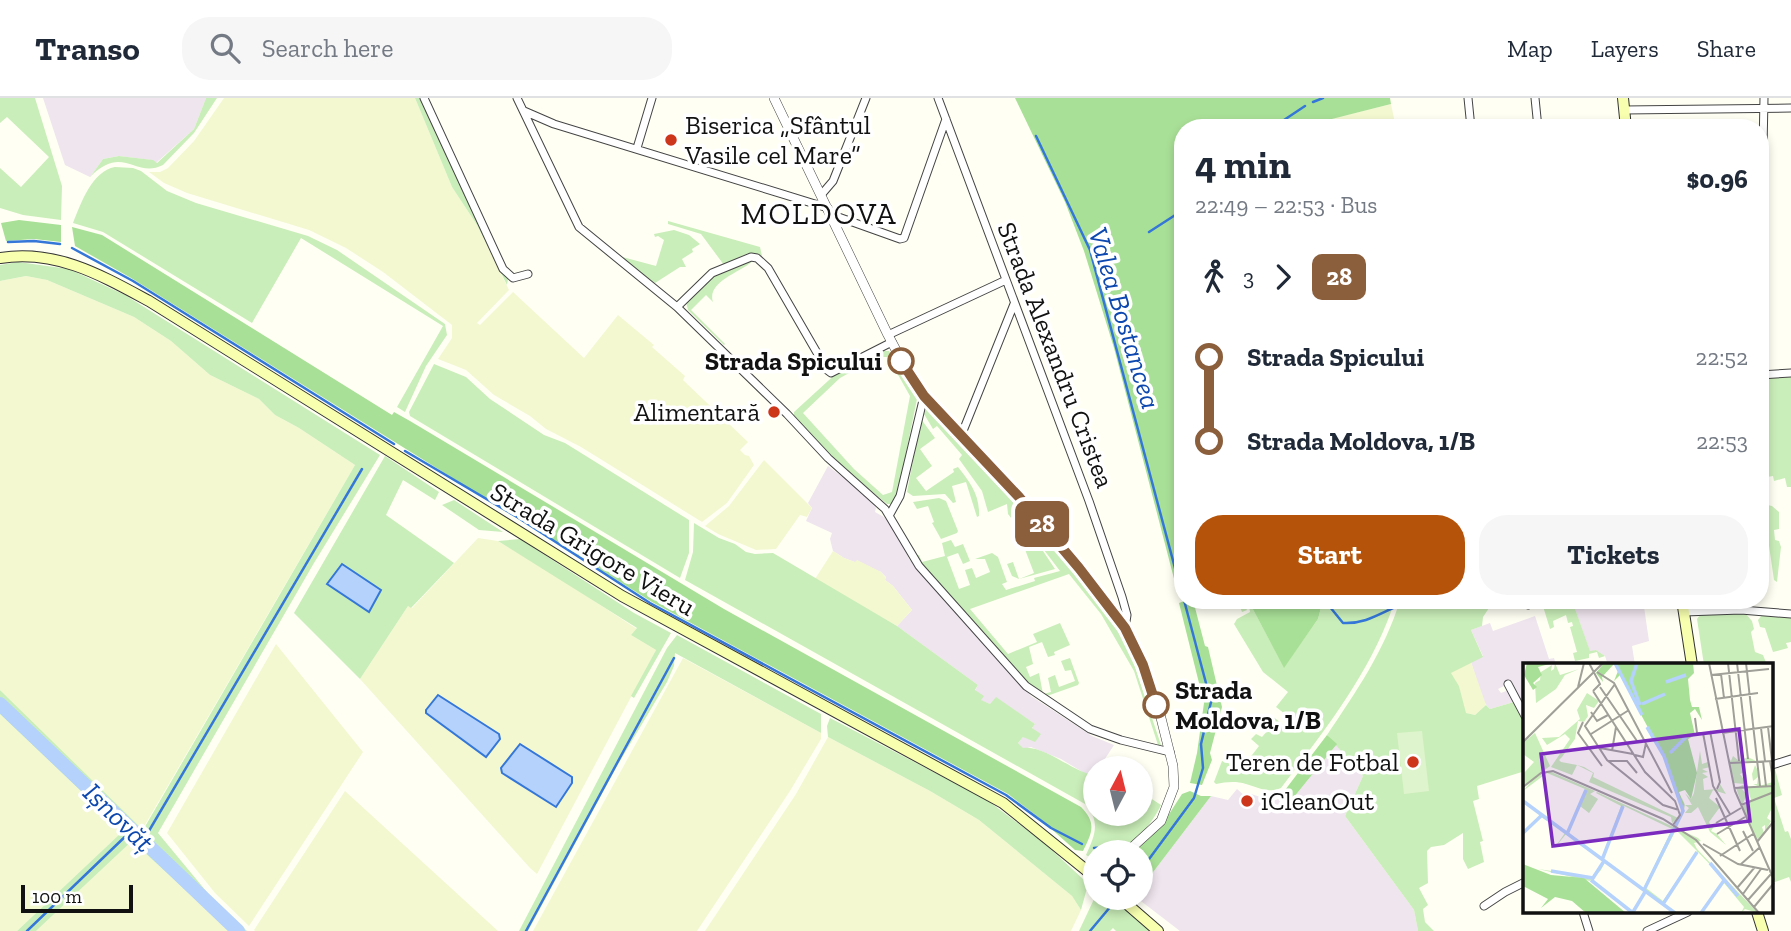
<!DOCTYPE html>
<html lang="en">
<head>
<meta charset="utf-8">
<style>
	body { margin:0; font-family:"Zilla Slab",serif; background:#f6f6f7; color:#1f2937; height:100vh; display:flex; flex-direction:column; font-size:26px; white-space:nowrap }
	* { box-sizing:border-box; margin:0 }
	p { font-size:23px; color:#747a83 }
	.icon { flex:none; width:38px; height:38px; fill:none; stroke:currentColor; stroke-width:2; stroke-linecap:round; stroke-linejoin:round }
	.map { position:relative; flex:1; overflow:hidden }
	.side { position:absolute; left:1174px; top:21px; width:595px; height:490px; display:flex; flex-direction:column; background:#fff; border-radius:28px; box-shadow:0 4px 10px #0003 }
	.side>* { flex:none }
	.badge { padding:0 14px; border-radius:10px; font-size:24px; line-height:46px }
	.needle { width:46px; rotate:7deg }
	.buttons { position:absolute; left:1083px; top:658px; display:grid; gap:14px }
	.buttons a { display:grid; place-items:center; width:70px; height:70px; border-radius:50%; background:#fff; box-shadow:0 4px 10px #0003; font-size:35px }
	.scale { position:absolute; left:21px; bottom:18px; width:112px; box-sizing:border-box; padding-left:7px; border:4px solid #111; border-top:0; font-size:19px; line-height:24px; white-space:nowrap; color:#111; -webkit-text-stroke:5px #fff; paint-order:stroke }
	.map>.badge { position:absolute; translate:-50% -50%; box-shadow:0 0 0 4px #fff }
	.legs { display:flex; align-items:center; gap:10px; height:77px; padding:0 21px; font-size:23px }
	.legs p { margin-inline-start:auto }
	.summary { display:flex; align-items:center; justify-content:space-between; height:119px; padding:0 21px }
	h1 { font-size:38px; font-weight:700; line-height:52px }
	.button { display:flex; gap:14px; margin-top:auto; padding:14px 21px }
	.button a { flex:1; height:80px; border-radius:28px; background:#b45309; color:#fff; font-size:28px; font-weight:700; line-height:80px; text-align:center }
	.button a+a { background:#f6f6f7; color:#1f2937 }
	ul { padding:0 21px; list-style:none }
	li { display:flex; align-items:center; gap:24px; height:84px; font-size:26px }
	li i { display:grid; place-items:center; width:10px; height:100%; margin:0 9px; background:currentColor }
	li i::after { content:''; width:18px; height:18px; margin:-9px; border:5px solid; border-radius:50%; background:#fff }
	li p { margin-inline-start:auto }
	li:first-child i { background:linear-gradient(#0000 50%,currentColor 0) }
	li:last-child i { background:linear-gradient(currentColor 50%,#0000 0) }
	header { display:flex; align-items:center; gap:42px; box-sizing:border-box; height:98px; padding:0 35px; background:#fff; border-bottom:2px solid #e0e1e3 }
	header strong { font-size:33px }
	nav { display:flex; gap:38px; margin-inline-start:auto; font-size:24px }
	.search { width:490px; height:63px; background:#f6f6f7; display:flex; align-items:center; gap:18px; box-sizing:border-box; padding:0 24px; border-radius:28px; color:#747a83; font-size:26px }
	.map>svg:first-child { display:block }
	.industrial { fill:#efe5ee }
	.farmland { fill:#f4f8d1 }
	.green { fill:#caeeb9; fill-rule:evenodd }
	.forest { fill:#a9e097 }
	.pitch { fill:#def4cc }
	.water { fill:#b4d2fb; stroke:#3477d9; stroke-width:2 }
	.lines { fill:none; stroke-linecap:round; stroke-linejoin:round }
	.stream { stroke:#3477d9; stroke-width:2.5 }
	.river { stroke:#b4d2fb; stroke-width:14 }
	.minor-casing { stroke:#444; stroke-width:9 }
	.tertiary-casing { stroke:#444; stroke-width:10 }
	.secondary-casing { stroke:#333; stroke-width:12 }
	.minor { stroke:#fff; stroke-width:7 }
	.tertiary { stroke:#fff; stroke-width:9 }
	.secondary { stroke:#f8ffaf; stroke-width:10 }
	.line-1-casing { stroke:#fff; stroke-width:16 }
	.line-1 { stroke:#8b5e3c; stroke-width:10 }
	.poi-dot { fill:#ce361b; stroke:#fff; stroke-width:2.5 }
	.stop-1-dot { fill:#fff; stroke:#8b5e3c; stroke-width:3.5 }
	.labels { text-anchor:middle; stroke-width:7; stroke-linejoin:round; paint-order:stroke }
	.poi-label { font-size:26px; fill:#111; stroke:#fff; text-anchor:start }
	.street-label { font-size:26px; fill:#111; stroke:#fff }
	.stop-label { font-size:26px; font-weight:bold; fill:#111; stroke:#fff; text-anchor:end }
	.water-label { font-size:28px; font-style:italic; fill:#0d48af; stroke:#fff }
	.quarter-label { font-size:30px; letter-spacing:2px; fill:#111; stroke:#fff }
	.inset-river { fill:none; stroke:#b4d2fb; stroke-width:3.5 }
	.inset-road { fill:none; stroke:#a0a099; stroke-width:2 }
	.view { fill:#7b2cbf; fill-opacity:0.15; stroke:#7b2cbf; stroke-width:3.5 }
	.inset-edge { fill:none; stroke:#111; stroke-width:3.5 }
</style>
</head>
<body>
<header>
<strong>Transo</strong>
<div class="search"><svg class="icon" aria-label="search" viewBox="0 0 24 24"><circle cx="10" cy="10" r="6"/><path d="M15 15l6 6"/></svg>Search here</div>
<nav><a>Map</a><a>Layers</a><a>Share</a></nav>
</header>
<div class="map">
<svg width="1791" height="833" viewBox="0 0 1791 833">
	<rect width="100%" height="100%" fill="#fffff4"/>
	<path class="industrial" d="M43,0h163l-12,31 -38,34 -4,-3 -33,-4 -16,3 -13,18 -25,-12z
		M828,368l40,30 8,12 -1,4 9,5 15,19 10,23 122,137 61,40 22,9 -15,23h-3l-1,8 -9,-2 -25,-15 -30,-12 -8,2 -5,-6 5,-6 17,-2 -8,-7 3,-4 -39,-26 -6,6 -10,-4 -5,-9 3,-6 -81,-59 15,-16 -19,-24 -8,-6 1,-3 -5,-5 -37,-14 -11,-7 -3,-12 2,-6 -26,-12 6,-13 -4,-5z
		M1572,502h71l6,41 -17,5 3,19h-27l-3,-9 -9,-6 -6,2z
		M1535,518l14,43 5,-1 2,7h-31v44l-19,-24 -8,4 3,4 8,-3 5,12 -24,7 -7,-8 -12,-39 12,-6 -12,-26 19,-7 3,8z
		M1337,646l26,32 -18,40 69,94 4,21h-238l-43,-33h4v-10l70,-92 17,4 9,-11 8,7 3,-3 25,8 11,-4h10z"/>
	<path class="farmland" d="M224,0h191l37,89 25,38 32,65 -32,33 3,2 33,-33 71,66 34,-43 36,30 -2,2 33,29 -2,4 65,62 -8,8 5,5 4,1 5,9 -27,38 -25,19 -121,-75 -35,-18 -16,-13 -36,-21 -28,-25 -28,-11 14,-21v-13l-69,-53 -37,-24 -37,-18 -122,-37 -23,-10 -15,-11h11l8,-4 26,-27z
		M1391,6l5,24h-71l-2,-7z
		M26,178l21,4 87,37 37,24 39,34 49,24 16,16 24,13 56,37 -213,365 -142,-140v-409z
		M764,362l48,48 -5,9 -7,-2 -24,34 -20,1 -38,-16 -13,-8 24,-20z
		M478,440l20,3 64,39 75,49 -6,6 25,15 -119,224 -7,-6 -170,-189 48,-73 4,2z
		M833,453l11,7 11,4 2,-2 24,12 5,6 -1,2 8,6 19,24 -15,16 -82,-47z
		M276,546l87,108 -114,174 -34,-33 -48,-60z
		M683,560l138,75v6l-31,52 -93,140h-164z
		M1471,564l15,43 -11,10 -10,-2 -6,-27 -9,-13z
		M0,616l123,117 -106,100h-17z
		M828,639l102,54 49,29 93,76 9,14 -10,21h-366l91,-137z
		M345,693l153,140h-243l-1,-1z
		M132,743l98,90h-194z"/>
	<path class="green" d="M0,0h35l27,88 -1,34 -38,-5 -23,-7v-40l21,19 28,-30 -42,-40 -7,6z
		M206,0h11l-23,35 -31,32c-28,14 -40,-22 -73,12l13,-18 16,-3 34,4 4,3 37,-34z
		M415,0h6l82,174 5,7 -1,6 -30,-60 -25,-38z
		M115,69l18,1 8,3 26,20 29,12 112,33 29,14 108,74 2,11 -21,31 -21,46 -8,-5 46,-81 -142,-88 -49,85 -149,-91 -30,-9c8,-20 19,-52 42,-56z
		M668,123l92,26 2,9 -14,-3 -24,12 -23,-31 -33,-10z
		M674,132l15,5 11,9 -8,5 1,3 -11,7 4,8h-6l-25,16 -40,-28 41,11 8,-26 -6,-4 -3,1 -1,-3z
		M755,161c-12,13 -49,22 -42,43l-7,-7 -15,15 34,34 -1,1 -36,-35 -2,-8 19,-16 5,-9z
		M18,164l51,7 56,26 255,160 -66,108 -156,270 53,64 36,34h-17l-98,-90 -96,90h-19l106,-100 -123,-117v-24l143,140 212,-365 -56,-37 -24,-13 -16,-16 -49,-24 -39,-34 -37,-24 -87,-37 -21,-4 -26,5v-16z
		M883,253h6l28,48 -21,103 -5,2h-4l-47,-39 -46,-49v-4l46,-42zM878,259h10l22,39 -18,96 -9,3 -29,-26 -51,-56 37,-35z
		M434,266l32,13 24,22 54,36 21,8 124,77v33l-9,25 -270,-162 -1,-4z
		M1791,279v110h-4l-2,-9 -11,3 -1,-5 -12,2 1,20 -2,-10v-110z
		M926,311l112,120 64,77 21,34 10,21 28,84h-3l-24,-74 -33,-57 -32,-40 -99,35 38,45 29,-12 -4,-8 27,-11 10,22 -16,7 1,3 -7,2 -6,-15 -13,5 4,17 -7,3 4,10 9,-4 4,21 8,-2 -3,-14 7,-3 4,12 16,-6 -4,-11 -6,1 -4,-10 9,-3 9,25 -1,2 -34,12 -10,-8 -113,-125 -4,-8 2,-1 3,7 23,-6 -3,-13 9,-3 4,7 8,-3 7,17 -7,3 -5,-11 -11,4 12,32 11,-4 -5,-15 7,-2 4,10 14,-6 -5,-13h-10l17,-6 6,4 9,25 -5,2 4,6 29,-9 -1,-3 26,-7 -29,-38 24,36 -36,10 -7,-3 -5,-12 6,-2 6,17 15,-6 -13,-34 4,-3 -17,-22 -1,-10 -19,8 -6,-21 -23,-32 3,-4 -25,-29 -4,3 -9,-15z
		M921,321l14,19 -15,11 12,17 -16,12 10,13 28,-19 -1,-3 5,-2c12,15 22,28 21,49l-2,1 -11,-35 -14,4 4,16 -3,1 -8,-9 -32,2 -6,-4z
		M385,358l54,36 -4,8 -32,-20 -17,35 68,48 -43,45 -3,-2 -48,73 -66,-66z
		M939,400l7,3 12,30 -1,2 -16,6 -9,-16 2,-1 -6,-16 -11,3 -4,-7z
		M454,402l49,32 -24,-2 -37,-25z
		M1763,406l9,2 7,6v17l-5,1 1,10 4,1 2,6 -4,35 -3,-2z
		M694,425l25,15 16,6 11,8 9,2 18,-1 124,73 81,59 -3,5 9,6 -3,4 9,4 6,-7 39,27 -3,4 9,6 -6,8 -12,-5 -5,6 5,5c21,-4 52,26 72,27l1,39h45v-22l20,13c-8,17 -24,37 -43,46 -6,3 -16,1 -22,1l-2,8 -8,-5c9,-20 15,-33 -1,-51l-400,-224 8,-28z
		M520,441l114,74 37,20 -37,65 -3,-2 25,-46 -25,-15 6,-7 -139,-87z
		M1248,502l36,67 34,-48 5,-19h72c-22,70 -71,131 -114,188 -13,6 -23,-1 -35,-4 -10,-3 -20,-2 -30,0l-2,-2 8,-21 20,7 17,-22 -8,-7 5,-5 6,3 13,-15 -5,-5 1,-2 15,12 8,-6 -18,-14 12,-15 -25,-20 -29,-48 3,-5 13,-7 -1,-6 -4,1 2,3 -5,2 -4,-10z
		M1400,502l73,2 3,3 39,-4 -26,7 -6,9 -1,9 -11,4 12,27 -32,16 8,13 7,27 9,2 11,-10 4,4 24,-7 11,23v46l-48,15 2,13 -6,2 10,40 -3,1 4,20 -16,7 -5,-10v-26l-19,12 -13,2 -4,4 1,32 -9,5 9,17 -5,4 2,13 9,9h-16l-4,-21 -69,-94 18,-40 -36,-41c29,-43 58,-85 73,-135z
		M1569,502h3l18,51 6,-1 9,6 -6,2 -2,-6 -8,2v4l-14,3 -2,-8 4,-1 -7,-25 3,-1 -1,-4 -4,1 -2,-8 -13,6 1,6 -4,2 -8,-26 4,-2 2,5 14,-5 2,4 6,-2z
		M1745,515l7,8 2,8 -3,3 4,20 8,3 4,10h-63l-7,-46 3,-4z
		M1762,517l29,2v25l-5,1 2,5 -15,4 -8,-24 -5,-1 -2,-7z
		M677,537l144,79v19l-146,-80 -1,13 -7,16 -50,84 -89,165h-9l148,-283z
		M830,620l157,82 56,42 40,37 4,9 -6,22 -9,-14 -93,-76 -49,-29 -102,-54 -1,-11z
		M1772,671h3l7,26 -8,3 11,34 3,-1 3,8v43l-2,-5 -17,6z
		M1095,799l18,1 39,33h-36l-3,-3 -3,3h-31z"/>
	<path class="forest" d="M1015,0h375l1,6 -67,17 1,7h-142v464l-5,2 -64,-246 -30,-97 -19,-49z
		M19,122l42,5v17l-27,-3 -28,2 -5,-18z
		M72,129l30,8 290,180 2,-3 16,9 314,188 357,198c16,16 11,26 2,44l-8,-1 -37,-33 -30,-23 -356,-192 -521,-324 -56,-32z
		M1187,502h6l12,46 3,1 14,60 -12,46 2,7 -10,25 -12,-2 7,-30 7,-50 -25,-100z
		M1248,502h75l-5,19 -34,49z
		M1327,637l10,9 -43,53h-10l-2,-3z
		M1190,693l11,5h10l-70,92v-36h-6l27,-27 20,-31z"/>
	<path class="pitch" d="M1422,633l7,60 -25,3 -7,-61z"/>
	<path class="water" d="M342,466l39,26 -12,22 -42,-28z
		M438,597l61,39 1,5 -14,18 -60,-44v-3z
		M520,646l52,33v6l-16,24 -54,-34 -1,-5z"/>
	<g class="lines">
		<path class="stream" d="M1313,4l10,-4
			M1281,30l3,-8 21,-14
			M1036,38l54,114 93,348
			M1149,134l34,-22
			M8,144l26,-1 26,3
			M72,150l61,33 261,163
			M405,353l112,66 133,86 356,192 45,33 31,16
			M1406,507l72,2 36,-6
			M1330,509l13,16c20,1 33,-7 50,-15
			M143,743l219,-372
			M1094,750l24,-2
			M1141,772l53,-72 9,-30 -2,-24 10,-42 -27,-102
			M27,833l105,-101
			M526,833l148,-273
			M1090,833l26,-31"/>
		<path class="river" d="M0,606l238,227"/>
		<defs>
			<path id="minor" d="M424,0l79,171 10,9 15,-4
				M517,0l62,129 98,80 110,107 41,44 57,51 34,57 107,120 64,43 31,11 49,12
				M938,0l151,403 33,96 5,18 -2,13
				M1468,0l3,30
				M1535,0l3,30
				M1624,12l167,-2
				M524,13l30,13 274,84
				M637,50l15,-50
				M821,97l12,-14 33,-83
				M830,116l70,25 4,-1 42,-119
				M1760,204l4,-204
				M677,209l35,-34 39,-16 6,1 11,10 59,102 4,3 61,-31
				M888,237l118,-55
				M1760,277l31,-2
				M961,338l53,-132
				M890,416l10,-18 24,-100
				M1520,502l8,5 2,-5
				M1684,514l57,-2 50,4
				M1508,586l17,32
				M1772,667l19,-6
				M1484,808l21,-14 20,-10
				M1583,814l6,19
				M1647,833l41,-19"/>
			<path id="tertiary" d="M774,0l114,237 26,49 105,113 60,71 46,60 21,46 14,40 13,52 1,21 -13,34 -34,31"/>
			<path id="secondary" d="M1623,0l3,30
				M0,160c56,-9 101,17 149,43l473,295 381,207 93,75
				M1682,502l10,65
				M1120,800l38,33
				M1757,814l6,19"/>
		</defs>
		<use href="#minor" class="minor-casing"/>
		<use href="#tertiary" class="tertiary-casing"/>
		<use href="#secondary" class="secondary-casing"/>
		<use href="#minor" class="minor"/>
		<use href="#tertiary" class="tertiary"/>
		<use href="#secondary" class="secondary"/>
	</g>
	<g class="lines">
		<defs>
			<path id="line-1" d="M901,263l23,35 95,101 60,71 46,60 18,37 13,40"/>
		</defs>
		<use href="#line-1" class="line-1-casing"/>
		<use href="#line-1" class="line-1"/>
	</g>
	<g class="poi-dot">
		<circle cx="671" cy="42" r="7"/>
		<circle cx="774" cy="314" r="7"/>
		<circle cx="1413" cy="664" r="7"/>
		<circle cx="1247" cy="703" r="7"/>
	</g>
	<g class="stop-1-dot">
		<circle cx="901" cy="263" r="12"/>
		<circle cx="1156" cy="607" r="12"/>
	</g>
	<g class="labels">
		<g class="poi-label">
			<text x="685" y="36">Biserica „Sfântul<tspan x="685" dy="30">Vasile cel Mare”</tspan></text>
			<text x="760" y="323" text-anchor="end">Alimentară</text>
			<text x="1399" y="673" text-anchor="end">Teren de Fotbal</text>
			<text x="1261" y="712">iCleanOut</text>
		</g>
		<g class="street-label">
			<text transform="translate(1056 257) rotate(69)" y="9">Strada Alexandru Cristea</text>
			<text transform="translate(593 451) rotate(31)" y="9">Strada Grigore Vieru</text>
		</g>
		<g class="stop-label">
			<text x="882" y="272">Strada Spicului</text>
			<text x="1175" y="601" text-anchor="start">Strada<tspan x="1175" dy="30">Moldova, 1/B</tspan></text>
		</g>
		<g class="water-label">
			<text transform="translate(1125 220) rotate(73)" y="10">Valea Bostancea</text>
			<text transform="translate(119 719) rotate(44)" y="10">Ișnovăț</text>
		</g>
		<g class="quarter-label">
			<text x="819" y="126">MOLDOVA</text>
		</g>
	</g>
	<g transform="translate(1523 565)">
		<rect width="250" height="250" fill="#fffff4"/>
		<path d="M32,0l5,12 19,-6 -14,6 -9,14 -20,14 -1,-20 5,-3 1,-8 11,-7 -1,6 3,-2zM64,30l12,8 -5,7 -8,-3 2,11 -4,6 -6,-1 -3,18 -13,18 -3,3 2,2 16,3 7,2 10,6 -1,4 85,41 -6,5 -1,-6 -82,-35 4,-9 -16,-8 -5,10 -21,-8 19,-28 -5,-5 -18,11 -5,-7 17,-1 21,-18 -3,-9zM12,70l15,33 -27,20v-12l11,-12 -11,-8v-11zM177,88l2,13 6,-2 2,5 -8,2 6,3 -6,1 6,4 -5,2 1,11 15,-1 1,-5 6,10 -13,-4 -4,8 11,9 -11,15 2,4 5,-3 -5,8 6,3 9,11 -16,-13 -12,-25 -7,6h-6l4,-5 -4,-3 -1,5 -2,-12 3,7h7l-7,-12 6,6 3,-6zM210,93l6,5 9,-4 8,4v-4v6l-11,-2 2,20 -2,-9 -5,2 9,13 9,-1 -5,-2h4l1,-7 -5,4 -1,-7 3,-9 3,6 -1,-8 2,22v1l14,-4v24l-6,12 4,3 -6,11v-7l-3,2 2,6 -7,8 -16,-35 8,-3 -3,-5 5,2 -3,-10 -6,-1 5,6 -5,10 -6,-17 9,-4 -11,-1 -6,-26 3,4zM26,108l46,20 -5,3 8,5 -9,14 -9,-7 -11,27 33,26 19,-53 -25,-13 1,-1 101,46 3,3 -7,2 3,6 61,64 -13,-4 -4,4 3,-6 -20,-24 -24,30 24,-34 -26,-27 -34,52 12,9 -31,-21 -13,21 12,-22 -39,-29 -4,8 -11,11 -52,-12 54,8 11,-16 -37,-27 -13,16 12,-17 -24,-16 -18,17 18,-19 -18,-15 44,32 18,-43 -38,-16 -24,18 14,-16zM101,143l48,23 -29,60 -40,-30zM153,167l21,21 -34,50 -17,-13z" fill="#caeeb9" fill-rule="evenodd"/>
		<path d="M4,0h26l-15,4 4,8 -9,8 4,4 -4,3 -9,-15zM81,0h89l1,10 -6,6 2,21 2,7h7l3,13 -7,-11 -5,4 5,22 -7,4 9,34 -6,26 -6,-9 -6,2 5,12 -1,9 -20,-57 -43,-81 -6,6 4,-10 -4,-7 -12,13 1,5 -7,-9zM0,201l28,11 33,3 42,35h-40l-14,-12 -17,-4 -14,11 7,-9 -25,-13z" fill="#a9e097"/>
		<path class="inset-river" d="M92,0l27,52M114,0l-6,18 9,24M143,19l20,-7M119,41l23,-10M147,90l16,-16M0,138l152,112M0,170l19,-18M44,171l19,-44M79,197l21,-54M187,200l28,33M28,208l42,7 11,-17M68,217l42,33M121,227l39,-79 -19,-55 -17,-29M140,241l34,-52M110,249l12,-20M178,250l24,-34"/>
		<path class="inset-road" d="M66,0l11,21 -7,7M186,0l26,128 39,89M205,0l11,98M214,0l11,96M223,0l14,123M74,9l17,11 58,110M198,11l3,24M188,12l58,-6M92,21l-30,42 22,34 56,45 16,5M55,24l6,-24M77,24l37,54M70,28l52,81 30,29 5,14 -7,10M192,36l43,-6M68,49l6,9 11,-6M172,55l2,15h6M60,59l-5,11 24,33M245,64l4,34M238,65l4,33M187,68l10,51 -3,7M180,70l10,53 17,28M199,70l52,-7M68,71l38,-24M0,79l80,-79M77,85l33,6M89,88l4,-24M112,92l8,2 3,-14M85,98h19l10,12M240,98l3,25M247,98l4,24M207,100l44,-2M0,124l18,-14 12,-2 110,48 33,21 63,73M211,125l40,-2M193,135l24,53M218,142l33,-13M193,160l25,-15M220,168l10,20M194,171l28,-17M234,179l17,-21M180,181l35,20 30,6M197,193l33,-22M217,202l19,-17M214,225l18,-21M220,231l18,-25M225,237l23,-26M231,244l20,-24"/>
		<path class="view" d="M216,66l11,92 -197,25 -12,-92z"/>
		<rect width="250" height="250" class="inset-edge"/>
	</g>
</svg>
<div class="buttons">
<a><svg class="needle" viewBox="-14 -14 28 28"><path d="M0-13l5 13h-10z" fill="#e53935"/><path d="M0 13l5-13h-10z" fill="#747a83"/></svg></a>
<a><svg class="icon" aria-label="locate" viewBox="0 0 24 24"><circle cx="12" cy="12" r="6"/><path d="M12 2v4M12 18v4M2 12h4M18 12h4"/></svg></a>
</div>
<div class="scale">100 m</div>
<b class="badge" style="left:1042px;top:426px;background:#8b5e3c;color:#fff">28</b>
<section class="side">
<div class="summary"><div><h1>4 min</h1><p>22:49 – 22:53 · Bus</p></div><b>$0.96</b></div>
<div class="legs"><svg class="icon" aria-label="walk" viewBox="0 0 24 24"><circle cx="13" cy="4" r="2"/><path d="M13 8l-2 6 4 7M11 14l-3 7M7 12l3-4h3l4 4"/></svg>3<svg class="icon" aria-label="forward" viewBox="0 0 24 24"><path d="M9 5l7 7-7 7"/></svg><b class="badge" style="background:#8b5e3c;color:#fff">28</b></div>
<ul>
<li><i style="color:#8b5e3c"></i><b>Strada Spicului</b><p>22:52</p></li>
<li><i style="color:#8b5e3c"></i><b>Strada Moldova, 1/B</b><p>22:53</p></li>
</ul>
<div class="button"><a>Start</a><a>Tickets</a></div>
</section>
</div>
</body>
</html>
